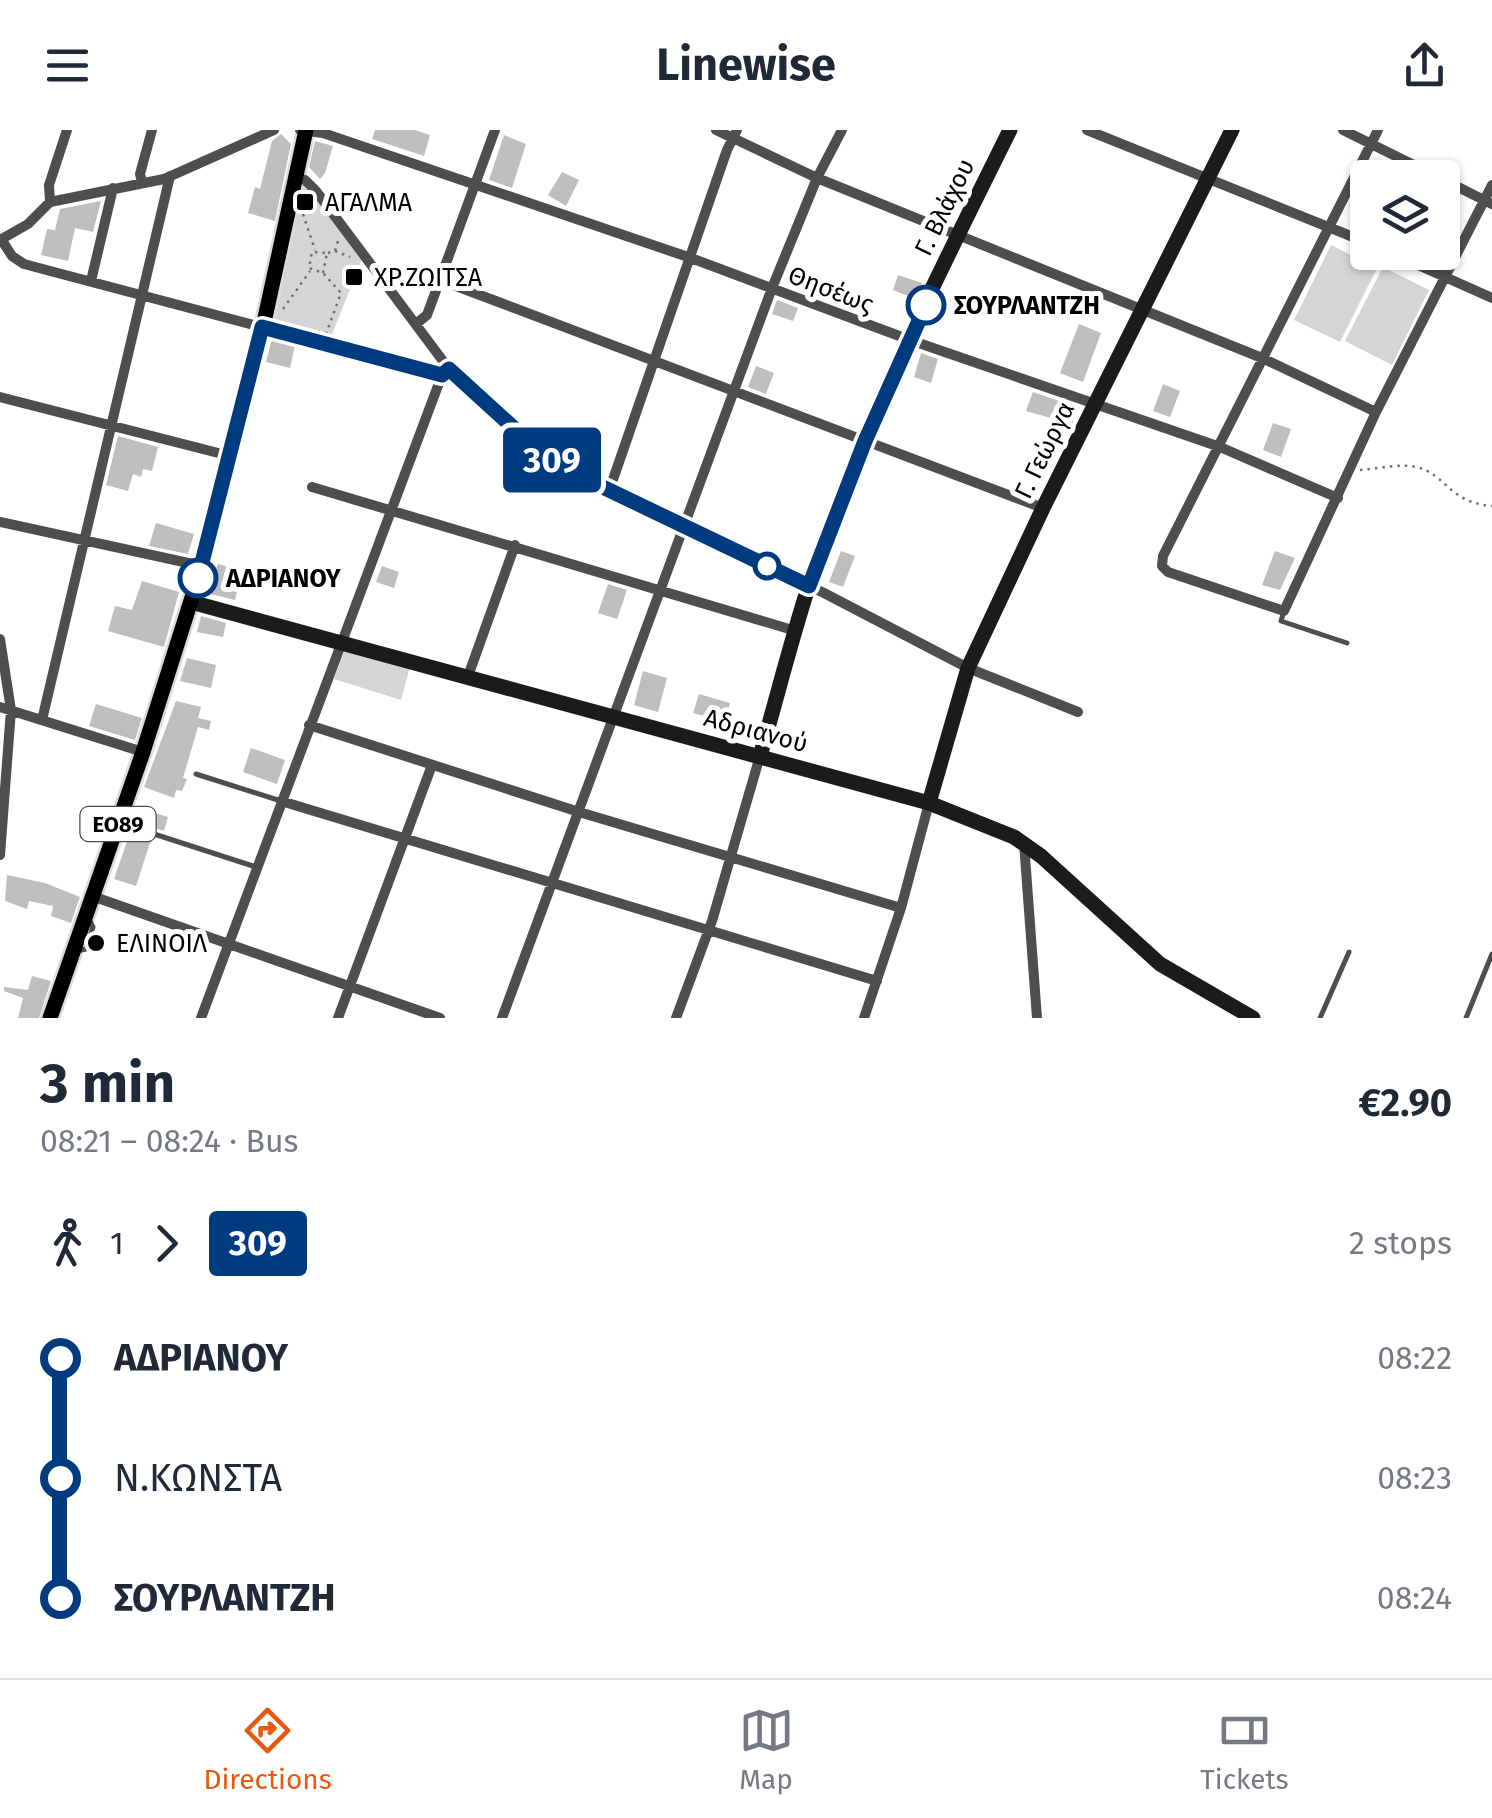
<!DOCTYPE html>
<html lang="en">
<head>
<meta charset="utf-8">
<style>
	body { margin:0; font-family:"Fira Sans",sans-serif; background:#f6f6f7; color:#1f2937; height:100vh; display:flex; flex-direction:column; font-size:38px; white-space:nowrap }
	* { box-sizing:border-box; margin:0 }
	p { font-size:32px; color:#747a83 }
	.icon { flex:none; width:55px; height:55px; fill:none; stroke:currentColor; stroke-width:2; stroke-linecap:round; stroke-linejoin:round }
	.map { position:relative; height:888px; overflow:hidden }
	.drawer { display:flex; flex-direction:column; background:#fff; flex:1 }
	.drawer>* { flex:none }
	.badge { padding:0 20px; border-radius:8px; font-size:35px; line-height:65px }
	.tools { position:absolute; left:1350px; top:30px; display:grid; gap:20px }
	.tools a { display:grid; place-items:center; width:110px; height:110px; border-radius:10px; background:#fff; box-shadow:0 2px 8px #0004; font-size:50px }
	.map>.badge { position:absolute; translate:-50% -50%; box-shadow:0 0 0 5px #fff }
	.legs { display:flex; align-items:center; gap:15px; height:110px; padding:0 40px; font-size:32px }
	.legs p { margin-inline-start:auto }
	.overview { display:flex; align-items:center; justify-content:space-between; height:170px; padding:0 40px }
	h1 { font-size:55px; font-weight:700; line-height:75px }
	ul { padding:0 40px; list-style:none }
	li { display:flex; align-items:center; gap:35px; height:120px; font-size:38px }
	li i { display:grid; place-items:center; width:15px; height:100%; margin:0 12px; background:currentColor }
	li i::after { content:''; width:25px; height:25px; margin:-12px; border:8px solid; border-radius:50%; background:#fff }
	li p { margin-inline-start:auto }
	li:first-child i { background:linear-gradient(#0000 50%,currentColor 0) }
	li:last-child i { background:linear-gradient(currentColor 50%,#0000 0) }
	header { display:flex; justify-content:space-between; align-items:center; height:130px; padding:0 40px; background:#fff; font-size:45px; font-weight:700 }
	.tab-bar { display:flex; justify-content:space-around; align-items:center; height:140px; border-top:2px solid #e0e1e3; background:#fff; font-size:28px; color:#747a83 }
	.tab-bar a { display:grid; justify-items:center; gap:5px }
	.tab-bar .active { color:#ea580c }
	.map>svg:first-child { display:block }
	.green { fill:#d5d5d5 }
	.building { fill:#bebebe }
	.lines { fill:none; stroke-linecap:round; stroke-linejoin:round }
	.primary-casing { stroke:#dbdbdb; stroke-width:20 }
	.path { stroke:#707070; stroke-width:2.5; stroke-dasharray:2.5 5; stroke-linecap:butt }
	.lane { stroke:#4e4e4e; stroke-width:5 }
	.street { stroke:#4e4e4e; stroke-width:10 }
	.secondary { stroke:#1b1b1b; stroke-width:15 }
	.primary { stroke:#000; stroke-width:15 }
	.line-1-casing { stroke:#fff; stroke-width:22 }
	.line-1 { stroke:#003b80; stroke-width:15 }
	.poi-dot { fill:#000; stroke:#fff; stroke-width:4 }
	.stop-1-dot { fill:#fff; stroke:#003b80; stroke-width:5 }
	.labels { text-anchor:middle; stroke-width:10; stroke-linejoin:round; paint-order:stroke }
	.shield { fill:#fff; stroke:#4c4c4c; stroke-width:2.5 }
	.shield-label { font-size:22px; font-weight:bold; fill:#000 }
	.poi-label { font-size:25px; fill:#000; stroke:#fff; text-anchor:start }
	.street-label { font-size:25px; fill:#000; stroke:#fff }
	.stop-label { font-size:25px; font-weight:bold; fill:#000; stroke:#fff; text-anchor:start }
</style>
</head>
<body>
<header><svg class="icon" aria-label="menu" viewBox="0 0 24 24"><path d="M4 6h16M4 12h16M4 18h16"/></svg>Linewise<svg class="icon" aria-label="share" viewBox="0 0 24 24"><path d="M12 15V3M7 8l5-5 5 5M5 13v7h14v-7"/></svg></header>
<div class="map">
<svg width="1492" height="888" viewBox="0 0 1492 888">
	<rect width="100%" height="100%" fill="#fff"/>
	<path class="green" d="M303,57l8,4 51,68 -31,78 -63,-16 28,-129z
		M1331,115l46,23 -37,74 -46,-22z
		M1383,137l46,23 -37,75 -47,-24z
		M345,519l65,18 -9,33 -67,-21z"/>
	<path class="building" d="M375,0h40l15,5 -6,21 -52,-17z
		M281,4l10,10 -16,77 -27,-8 7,-26 5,2 12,-48z
		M504,5l22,9 -14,44 -23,-8z
		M315,11l18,5 -8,27 -5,6 -11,-12z
		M562,42l17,8 -13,26 -18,-11z
		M101,71l-8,31 -18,-4 -7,33 -27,-6 6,-26 8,1 5,-21z
		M898,145l24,8 -7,16 -22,-9z
		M777,170l21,8 -5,13 -21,-7z
		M1079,194l22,9 -18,49 -23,-9z
		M272,209l23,6 -5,23 -24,-6z
		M921,223l17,6 -7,24 -17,-6z
		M756,236l18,7 -8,21 -18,-7z
		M1163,254l17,7 -10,26 -17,-6z
		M1033,262l47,16 -8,16 -46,-13z
		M1273,293l18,6 -10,28 -18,-7z
		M118,306l40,11 -6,24 -9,-2 -2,8 -8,-3 -5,17 -22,-6z
		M156,393l38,11 -6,20 -39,-8z
		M841,421l14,5 -12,31 -14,-5z
		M1275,421l20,7 -15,32 -18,-5z
		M218,434l24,7 -7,29 -28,-7z
		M382,436l17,6 -5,16 -18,-6z
		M142,451l37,11 -15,55 -56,-16 7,-25 17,4z
		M608,454l19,6 -10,29 -19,-6z
		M201,486l25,7 -3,14 -26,-5z
		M187,528l29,7 -5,23 -31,-7z
		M643,541l24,7 -9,34 -24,-7z
		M699,564l31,9 -5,19 -32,-9z
		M176,571l25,6 -3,11 13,3 -2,9 -11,-3 -15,51 4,1 -5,12 -6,-1 -2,8 -30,-11z
		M96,574l46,14 -7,22 -46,-14z
		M251,618l34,12 -8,24 -34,-12z
		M139,678l29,9 -4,14 -30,-10z
		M130,703l21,7 -15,46 -22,-7z
		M7,745l38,8 35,14 -9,26 -20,-7 2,-10 -24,-5 -2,8 -22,-8z
		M32,846l19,5 -12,37h-21l5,-20 -19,-7v-4l24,3z"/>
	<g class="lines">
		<defs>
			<path id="primary" d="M50,888l93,-266 59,-186 61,-239 43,-197"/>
		</defs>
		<use href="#primary" class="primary-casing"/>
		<path class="path" d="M303,84l12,36
			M335,121l15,6
			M328,123l7,-2 3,-10
			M323,143l4,-20 -15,-1 -3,16 14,5 18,20 -15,41
			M283,179l27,-38
			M1360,340c18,-1 39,-7 56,-3 31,7 31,35 76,39"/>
		<path class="lane" d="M1284,481l-3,10 66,22
			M196,644l85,27
			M120,693l136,44
			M76,821l10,-2 7,-22 -5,-10
			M1320,888l29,-66
			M1466,888l26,-64"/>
		<path class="street" d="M300,0l23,3 368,125 219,82 310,107 118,51
			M716,0l101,48 445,180 114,54
			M1087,0l281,113
			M1343,0l97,48
			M1378,0l-215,426 -1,10 6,6 116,39 92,-199 116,-227
			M294,47l11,3 11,11 133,178 90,82 24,17 261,125 144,75 110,44
			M1442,49l50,25
			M142,52l-2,-8 12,-44
			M50,72l-1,-17 18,-55
			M1,109l11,17 12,8 418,111
			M0,110l28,-16 22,-22 114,-23 110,-49
			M1389,122l103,46
			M440,150l603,228
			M91,151l22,-93
			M417,193l10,-8 68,-185
			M0,267l230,59
			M312,357l484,144
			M609,361l118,-341 10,-20
			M0,392l202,44
			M0,509l11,71 -11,145
			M467,549l48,-134
			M0,577l143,45
			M42,590l128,-544
			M309,595l270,87 322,96
			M281,671l596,180
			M1024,713l13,175
			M92,766l348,122
			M201,888l241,-643 7,-6
			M338,888l94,-253
			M502,888l270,-730 45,-110 25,-48
			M676,888l36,-97 48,-165
			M864,888l37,-110 28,-105"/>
		<path class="secondary" d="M191,472l738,201 85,34 27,19 119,108 93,54
			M760,626c16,-55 30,-112 48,-168 49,-154 130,-313 202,-458
			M929,673l39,-135 75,-160 189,-378"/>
		<use href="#primary" class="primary"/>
	</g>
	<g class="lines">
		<defs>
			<path id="line-1" d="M198,448l64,-251 180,48 7,-6 90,82 24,17 246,118 56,-145 61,-136"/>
		</defs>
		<use href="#line-1" class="line-1-casing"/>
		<use href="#line-1" class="line-1"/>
	</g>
	<g class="poi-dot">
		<rect x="295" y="62" width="20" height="20" rx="5"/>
		<rect x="344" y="137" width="20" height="20" rx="5"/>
		<circle cx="96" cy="813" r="10"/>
	</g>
	<g class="stop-1-dot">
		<circle cx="926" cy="175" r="18"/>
		<circle cx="767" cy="436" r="12"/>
		<circle cx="198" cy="448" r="18"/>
	</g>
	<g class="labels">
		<rect class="shield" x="80.5" y="677" width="75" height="34" rx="8"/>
		<g class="shield-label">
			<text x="118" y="702">ΕΟ89</text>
		</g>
		<g class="poi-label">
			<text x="325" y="81">ΑΓΑΛΜΑ</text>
			<text x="374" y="156">ΧΡ.ΖΩΙΤΣΑ</text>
			<text x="116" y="822">ΕΛΙΝΟΙΛ</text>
		</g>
		<g class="street-label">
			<text transform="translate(944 77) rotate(-64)" y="9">Γ. Βλάχου</text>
			<text transform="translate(831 159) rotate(21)" y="9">Θησέως</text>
			<text transform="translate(1044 320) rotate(-64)" y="9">Γ. Γεώργα</text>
			<text transform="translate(756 600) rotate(15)" y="9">Αδριανού</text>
		</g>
		<g class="stop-label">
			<text x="954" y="184">ΣΟΥΡΛΑΝΤΖΗ</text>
			<text x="226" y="457">ΑΔΡΙΑΝΟΥ</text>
		</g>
	</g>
</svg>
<div class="tools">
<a><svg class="icon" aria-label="layers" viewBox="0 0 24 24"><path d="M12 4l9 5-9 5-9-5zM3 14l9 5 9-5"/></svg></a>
</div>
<b class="badge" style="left:552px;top:330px;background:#003b80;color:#fff">309</b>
</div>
<section class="drawer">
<div class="overview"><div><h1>3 min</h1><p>08:21 – 08:24 · Bus</p></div><b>€2.90</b></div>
<div class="legs"><svg class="icon" aria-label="walk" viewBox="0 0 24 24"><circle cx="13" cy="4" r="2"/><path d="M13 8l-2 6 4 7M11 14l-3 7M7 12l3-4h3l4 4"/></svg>1<svg class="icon" aria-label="forward" viewBox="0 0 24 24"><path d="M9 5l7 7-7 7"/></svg><b class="badge" style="background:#003b80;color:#fff">309</b><p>2 stops</p></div>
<ul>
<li><i style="color:#003b80"></i><b>ΑΔΡΙΑΝΟΥ</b><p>08:22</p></li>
<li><i style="color:#003b80"></i><span>Ν.ΚΩΝΣΤΑ</span><p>08:23</p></li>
<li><i style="color:#003b80"></i><b>ΣΟΥΡΛΑΝΤΖΗ</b><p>08:24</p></li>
</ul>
</section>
<nav class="tab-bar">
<a class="active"><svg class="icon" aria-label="directions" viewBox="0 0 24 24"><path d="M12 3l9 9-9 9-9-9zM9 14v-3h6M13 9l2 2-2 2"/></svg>Directions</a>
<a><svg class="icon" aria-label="map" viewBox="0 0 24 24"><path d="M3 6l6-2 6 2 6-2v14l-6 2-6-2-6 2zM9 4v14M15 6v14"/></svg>Map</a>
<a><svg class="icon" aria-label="tickets" viewBox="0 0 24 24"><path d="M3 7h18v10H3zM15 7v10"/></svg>Tickets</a>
</nav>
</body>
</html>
